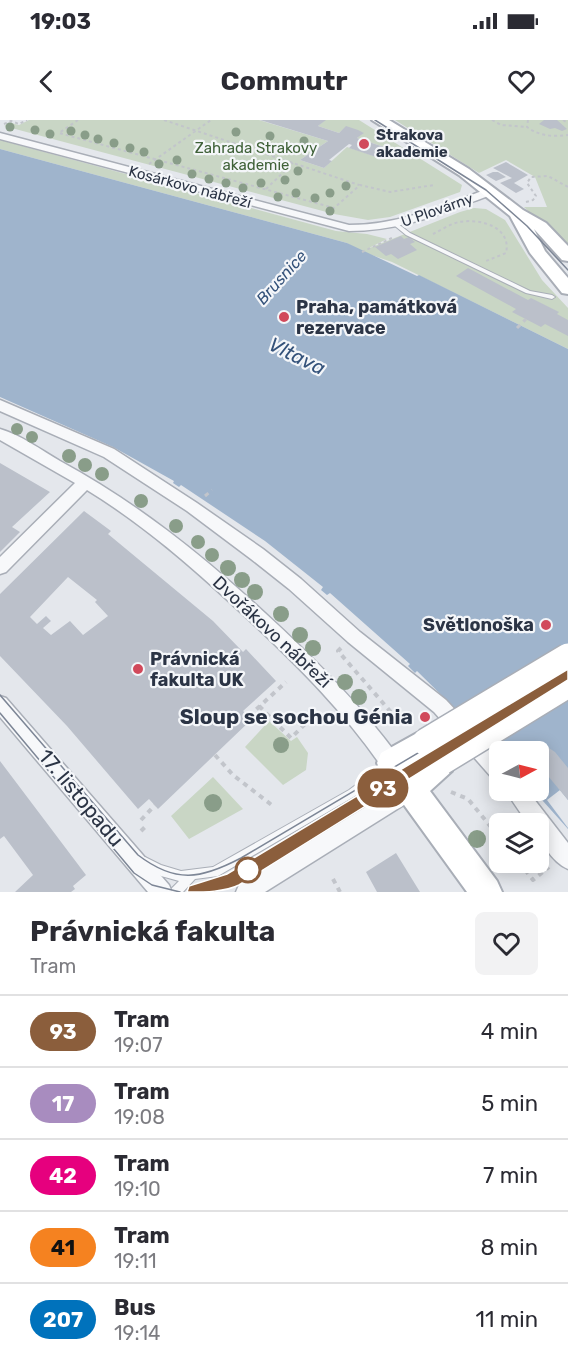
<!DOCTYPE html>
<html lang="en">
<head>
<meta charset="utf-8">
<style>
	body { margin:0; font-family:Rubik,sans-serif; background:#f2f2f3; color:#2b2b33; height:100vh; display:flex; flex-direction:column; font-size:22px; white-space:nowrap }
	* { box-sizing:border-box; margin:0 }
	p { font-size:20px; color:#7c7c81 }
	.icon { flex:none; width:33px; height:33px; fill:none; stroke:currentColor; stroke-width:2; stroke-linecap:round; stroke-linejoin:round }
	.map { position:relative; height:772px; overflow:hidden }
	.details { display:flex; flex-direction:column; background:#fff; flex:1 }
	.details>* { flex:none }
	.badge { padding:0 12px; border-radius:20px; font-size:21px; line-height:39px }
	.needle { width:39px; rotate:83deg }
	.buttons { position:absolute; left:489px; top:621px; display:grid; gap:12px }
	.buttons a { display:grid; place-items:center; width:60px; height:60px; border-radius:9px; background:#fff; box-shadow:0 3px 15px #0003; font-size:30px }
	.map>.badge { position:absolute; translate:-50% -50%; box-shadow:0 0 0 3px #fff }
	.round { display:grid; place-items:center; flex:none; width:63px; height:63px; border-radius:9px; background:#f2f2f3 }
	.headline { display:flex; align-items:center; justify-content:space-between; height:102px; padding:0 30px }
	h1 { font-size:28px; font-weight:700; line-height:45px }
	ul { padding:0; list-style:none }
	li { display:flex; align-items:center; gap:18px; height:72px; padding:0 30px; border-top:2px solid #e1e1e2 }
	li div { flex:1 }
	li b { display:block; font-size:22px }
	li em { font-style:normal }
	li .badge { min-width:66px; font-weight:700; text-align:center }
	.status { display:flex; justify-content:space-between; align-items:center; height:42px; padding:0 30px; background:#fff; direction:ltr }
	.status svg { height:16px; fill:currentColor }
	header { display:flex; justify-content:space-between; align-items:center; height:78px; padding:0 30px; background:#fff; font-size:27px; font-weight:700 }
	.map>svg:first-child { display:block }
	.green { fill:#c9d6c5 }
	.water { fill:#9fb4cc }
	.pier { fill:#e4e7ec }
	.building { fill:#bbc0ca; fill-rule:evenodd }
	.lines { fill:none; stroke-linecap:round; stroke-linejoin:round }
	.lane-casing { stroke:#a9aeb7; stroke-width:2 }
	.street-casing { stroke:#a9aeb7; stroke-width:3 }
	.secondary-casing { stroke:#a9aeb7; stroke-width:4 }
	.path-far2 { stroke:#c2c5cb; stroke-width:2; stroke-dasharray:3 3; stroke-linecap:butt }
	.path-far1 { stroke:#c2c5cb; stroke-width:3; stroke-dasharray:4.5 4.5; stroke-linecap:butt }
	.path { stroke:#c2c5cb; stroke-width:4; stroke-dasharray:5 5; stroke-linecap:butt }
	.lane { fill:#f7f8fa; fill-rule:evenodd }
	.street { fill:#f7f8fa; fill-rule:evenodd }
	.secondary { fill:#fff; fill-rule:evenodd }
	.tram { stroke:#7d8696; stroke-width:1.5 }
	.secondary-bridge-casing { stroke:#a9aeb7; stroke-width:30; stroke-linecap:butt }
	.secondary-bridge { stroke:#fff; stroke-width:27 }
	.tree { fill:#899d89 }
	.line { fill:#8b5e3c; stroke:#fff; stroke-width:1.5 }
	.poi-dot { fill:#d1495b; stroke:#f4f6f9; stroke-width:2 }
	.stop-dot { fill:#fff; stroke:#8b5e3c; stroke-width:3 }
	.labels { text-anchor:middle; stroke-width:4.5; stroke-linejoin:round; paint-order:stroke }
	.far-poi-label { font-size:15px; font-weight:bold; fill:#2b3445; stroke:#f4f6f9; text-anchor:start }
	.far-park-label { font-size:15px; fill:#3f6138; stroke:#f4f6f9 }
	.far-street-label { font-size:15px; fill:#2b3445; stroke:#f4f6f9 }
	.far-water-label { font-size:16px; font-style:italic; fill:#34527a; stroke:#f4f6f9 }
	.poi-label { font-size:18px; font-weight:bold; fill:#2b3445; stroke:#f4f6f9; text-anchor:start }
	.street-label { font-size:18px; fill:#2b3445; stroke:#f4f6f9 }
	.water-label { font-size:20px; font-style:italic; fill:#34527a; stroke:#f4f6f9 }
	.near-poi-label { font-size:21px; font-weight:bold; fill:#2b3445; stroke:#f4f6f9; text-anchor:end }
	.near-street-label { font-size:21px; fill:#2b3445; stroke:#f4f6f9 }
</style>
</head>
<body>
<div class="status"><b>19:03</b><svg viewBox="0 0 49 12"><path d="M0 12V9h3v3zM5 12V6h3v6zM10 12V3h3v9zM15 12V0h3v12zM26 1h20v11H26zM47 4h2v5h-2z"/></svg></div>
<header><svg class="icon" aria-label="back" viewBox="0 0 24 24"><path d="M15 5l-7 7 7 7"/></svg>Commutr<svg class="icon" aria-label="heart" viewBox="0 0 24 24"><path d="M12 20l-8-8c-3-5 5-10 8-4 3-6 11-1 8 4z"/></svg></header>
<div class="map">
<svg width="568" height="772" viewBox="0 0 568 772">
	<rect width="100%" height="100%" fill="#e4e7ec"/>
	<path class="green" d="M29,0h230l69,21 -28,19 24,8 23,-21 36,12 10,-9 -36,-12 6,-5 -17,-6 -7,6 -21,-7 7,-6h34l103,65 -2,7 -70,25 -22,3 -34,-6 -330,-88 7,-3 8,2z
		M395,0h173v130l-44,-43h23l-12,-30 -29,-17 -27,13z
		M0,20l336,91 31,3 20,5 -20,10 93,-37 14,-4 12,1 19,11 37,60 26,28v41l-176,-87 -32,-11 -13,-8 -347,-94z
		M269,601l22,20 6,-4 11,16 -2,17 -23,15 -38,-38z
		M213,657l30,32 -54,30 -18,-23z"/>
	<path class="water" d="M0,29l347,94 70,33 2,-1 149,74v480l-34,-38 4,-1v-38h-39l-82,-81 -2,2 -7,-7 2,-2 -80,-71 -3,2 -6,-5 2,-3 -58,-46 -84,-56 -2,2 -6,-4 1,-2 -61,-34 -113,-50z"/>
	<path class="pier" d="M560,670l8,10v28l-21,-28z"/>
	<path class="building" d="M260,0h66l-8,6 21,7 7,-7 12,4 6,3 -7,5 36,12 -11,9 -33,-11 3,-3 -3,-1 -20,16 3,1 -8,7 -24,-8 28,-19z
		M544,0h13l10,9 -5,2 -7,-3 -5,1 -11,-5z
		M506,42l22,13 -14,8 10,6 -8,4 -16,-10 12,-5 -19,-10z
		M493,52h5l8,5 -10,4 -10,-6z
		M401,116l3,3 5,-2 6,5 -5,2 7,6 -19,9 -7,-5 -5,2 -11,-9z
		M468,148l60,32 3,-2 28,14 -2,2 11,6v16l-23,-12 -4,3 -29,-15 4,-3 -60,-33z
		M0,343l50,29 -38,35 8,5 -20,20z
		M84,391l27,20 -3,3 105,87 30,31 3,-3 30,32 -33,30 9,8 -94,90 -9,-10 -11,10 -71,-83 -67,-70v-62zM68,457l29,23 -2,2 13,14 -25,19 -13,-14 -19,14 -8,-7 8,-7 -5,-5 -9,8 -7,-7z
		M540,622l15,10 13,16v32l-30,-36v-12h-5v-7z
		M0,641l86,114 -13,11 2,3 -4,3h-56l18,-17 -29,-39 -4,3z
		M396,733l24,39h-43l-11,-20z"/>
	<g class="lines">
		<defs>
			<path id="lane" d="M397,103l13,10 120,58 22,4 3,2 -3,2 -26,-6 -120,-58 -11,-9 -1,-1z
				M388,641l3,2 2,3 -2,3 -36,27 -137,80 -23,3 -12,13h-12l1,-4 7,-7c-13,-4 -32,-7 -39,-19l1,-4 4,-1 16,8 20,6 32,-4 136,-77z"/>
			<path id="street" d="M0,13l349,92c50,0 93,-19 138,-36l9,2c-7,6 -20,9 -29,13 -39,15 -76,27 -118,27l-349,-92z
				M0,280l114,49 83,54 66,46 38,30 59,53 86,68 54,58v23l-7,-2 -59,-67 -86,-70 -59,-53 -38,-30 -64,-48 -83,-54 -104,-46z
				M0,309c21,6 41,21 60,32 76,41 142,94 205,152 48,44 94,90 133,143l2,7 -2,7 -7,2 -7,-2c-38,-56 -85,-103 -134,-149 -51,-48 -104,-95 -163,-131l-81,82 -6,2v-17l75,-74 -75,-43z
				M0,576l6,2 163,187 3,7h-24l-148,-175z
				M411,659l7,3 3,7 -3,7 -153,96h-29l3,-7z
				M505,670h22l41,53v26c-16,-7 -30,-29 -30,-45h-10z"/>
			<path id="secondary" d="M372,0h17l80,49 54,41 23,13 22,23v15l-6,-1 -28,-31 11,22 23,27v16l-6,-1 -32,-40 -20,-37 -51,-41z
				M426,608l10,4 4,10 -3,7 5,-2 10,4 4,10 -4,10 -22,20 67,90 5,11h-35l-86,-119 -4,-10 4,-10zM422,640l-9,8 -2,-1z"/>
		</defs>
		<use href="#lane" class="lane-casing"/>
		<use href="#street" class="street-casing"/>
		<use href="#secondary" class="secondary-casing"/>
		<path class="path-far2" d="M78,0l-19,13 275,75 26,-23 30,7 44,-7
			M164,0l195,65
			M492,0l9,5 26,2
			M528,0l-1,7c12,9 26,10 41,8
			M563,0l5,3
			M4,4l7,-3 8,3 8,-4
			M149,44l62,-44
			M266,69l27,-26
			M526,82l7,-2 3,-4 -9,-13 4,-6 17,-1 20,11
			M433,114c8,-4 17,-10 26,-12 21,-4 53,5 47,31l-20,8
			M362,132l32,-15"/>
		<path class="path-far1" d="M517,208l9,-9
			M205,376l7,-6"/>
		<path class="path" d="M341,528l-3,3 52,60 -1,12
			M259,586l32,32 24,-24
			M249,596l37,-34
			M215,635l18,20 40,31
			M451,672l17,7 32,39
			M141,700l14,-15
			M141,711l5,-5
			M519,742l14,18 16,-13
			M333,759l7,13"/>
		<use href="#lane" class="lane"/>
		<use href="#street" class="street"/>
		<use href="#secondary" class="secondary"/>
		<path class="tram" d="M375,0l111,70 41,36 41,44
			M0,575l138,160c38,29 63,24 103,3l327,-194
			M0,593l134,160 18,12 28,7
			M195,772l22,-5 16,-8 335,-203"/>
		<defs>
			<path id="secondary-bridge" d="M426,622l142,-85
				M442,641l126,-77"/>
		</defs>
		<use href="#secondary-bridge" class="secondary-bridge-casing"/>
		<use href="#secondary-bridge" class="secondary-bridge"/>
	</g>
	<g class="tree">
		<circle cx="10" cy="7" r="4.5"/>
		<circle cx="35" cy="10" r="4.5"/>
		<circle cx="71" cy="11" r="4.5"/>
		<circle cx="236" cy="12" r="4.5"/>
		<circle cx="50" cy="14" r="4.5"/>
		<circle cx="85" cy="15" r="4.5"/>
		<circle cx="270" cy="16" r="4.5"/>
		<circle cx="98" cy="19" r="4.5"/>
		<circle cx="304" cy="21" r="4.5"/>
		<circle cx="114" cy="23" r="4.5"/>
		<circle cx="130" cy="28" r="4.5"/>
		<circle cx="293" cy="30" r="4.5"/>
		<circle cx="144" cy="32" r="4.5"/>
		<circle cx="177" cy="40" r="4.5"/>
		<circle cx="159" cy="44" r="4.5"/>
		<circle cx="298" cy="51" r="4.5"/>
		<circle cx="192" cy="54" r="4.5"/>
		<circle cx="209" cy="59" r="4.5"/>
		<circle cx="285" cy="60" r="4.5"/>
		<circle cx="226" cy="63" r="4.5"/>
		<circle cx="261" cy="63" r="4.5"/>
		<circle cx="346" cy="66" r="4.5"/>
		<circle cx="243" cy="68" r="4.5"/>
		<circle cx="296" cy="73" r="4.5"/>
		<circle cx="330" cy="73" r="4.5"/>
		<circle cx="278" cy="77" r="4.5"/>
		<circle cx="315" cy="78" r="4.5"/>
		<circle cx="330" cy="91" r="4.5"/>
		<circle cx="17" cy="309" r="6"/>
		<circle cx="32" cy="317" r="6"/>
		<circle cx="69" cy="336" r="7"/>
		<circle cx="85" cy="345" r="7"/>
		<circle cx="102" cy="354" r="7"/>
		<circle cx="141" cy="381" r="7"/>
		<circle cx="176" cy="406" r="7"/>
		<circle cx="198" cy="422" r="7"/>
		<circle cx="212" cy="435" r="7"/>
		<circle cx="228" cy="448" r="8"/>
		<circle cx="242" cy="460" r="8"/>
		<circle cx="255" cy="472" r="8"/>
		<circle cx="281" cy="494" r="8"/>
		<circle cx="300" cy="515" r="8"/>
		<circle cx="313" cy="528" r="8"/>
		<circle cx="345" cy="562" r="8"/>
		<circle cx="359" cy="577" r="8"/>
		<circle cx="281" cy="625" r="8"/>
		<circle cx="213" cy="683" r="9"/>
		<circle cx="477" cy="719" r="9"/>
	</g>
	<path class="line" d="M568,549v11l-329,205c-14,7 -35,7 -50,7h-2l2,-6 38,-12z"/>
	<g class="poi-dot">
		<circle cx="364" cy="24" r="6"/>
		<circle cx="284" cy="197" r="6"/>
		<circle cx="546" cy="505" r="6"/>
		<circle cx="138" cy="549" r="6"/>
		<circle cx="425" cy="597" r="6"/>
	</g>
	<circle class="stop-dot" cx="248" cy="750" r="12"/>
	<g class="labels">
		<g class="far-poi-label">
			<text x="376" y="20">Strakova<tspan x="376" dy="17">akademie</tspan></text>
		</g>
		<g class="far-park-label">
			<text x="256" y="33">Zahrada Strakovy<tspan x="256" dy="17">akademie</tspan></text>
		</g>
		<g class="far-street-label">
			<text transform="translate(190 67) rotate(15)" y="5">Kosárkovo nábřeží</text>
			<text transform="translate(437 90) rotate(-19)" y="5">U Plovárny</text>
		</g>
		<g class="far-water-label">
			<text transform="translate(281 157) rotate(-48)" y="6">Brusnice</text>
		</g>
		<g class="poi-label">
			<text x="296" y="193">Praha, památková<tspan x="296" dy="21">rezervace</tspan></text>
			<text x="534" y="511" text-anchor="end">Světlonoška</text>
			<text x="150" y="545">Právnická<tspan x="150" dy="21">fakulta UK</tspan></text>
		</g>
		<g class="street-label">
			<text transform="translate(272 512) rotate(43)" y="6">Dvořákovo nábřeží</text>
		</g>
		<g class="water-label">
			<text transform="translate(297 236) rotate(26)" y="7">Vltava</text>
		</g>
		<g class="near-poi-label">
			<text x="413" y="604">Sloup se sochou Génia</text>
		</g>
		<g class="near-street-label">
			<text transform="translate(81 678) rotate(50)" y="7">17. listopadu</text>
		</g>
	</g>
</svg>
<div class="buttons">
<a><svg class="needle" viewBox="-14 -14 28 28"><path d="M0-13l5 13h-10z" fill="#e53935"/><path d="M0 13l5-13h-10z" fill="#7c7c81"/></svg></a>
<a><svg class="icon" aria-label="layers" viewBox="0 0 24 24"><path d="M12 4l9 5-9 5-9-5zM3 14l9 5 9-5"/></svg></a>
</div>
<b class="badge" style="left:383px;top:668px;background:#8b5e3c;color:#fff">93</b>
</div>
<section class="details">
<div class="headline"><div><h1>Právnická fakulta</h1><p>Tram</p></div><a class="round"><svg class="icon" aria-label="heart" viewBox="0 0 24 24"><path d="M12 20l-8-8c-3-5 5-10 8-4 3-6 11-1 8 4z"/></svg></a></div>
<ul>
<li><span class="badge" style="background:#8b5e3c;color:#fff">93</span><div><b>Tram</b><p>19:07</p></div><em>4 min</em></li>
<li><span class="badge" style="background:#a88cbf;color:#fff">17</span><div><b>Tram</b><p>19:08</p></div><em>5 min</em></li>
<li><span class="badge" style="background:#e6007e;color:#fff">42</span><div><b>Tram</b><p>19:10</p></div><em>7 min</em></li>
<li><span class="badge" style="background:#f58220;color:#111">41</span><div><b>Tram</b><p>19:11</p></div><em>8 min</em></li>
<li><span class="badge" style="background:#0072bc;color:#fff">207</span><div><b>Bus</b><p>19:14</p></div><em>11 min</em></li>
</ul>
</section>
</body>
</html>
